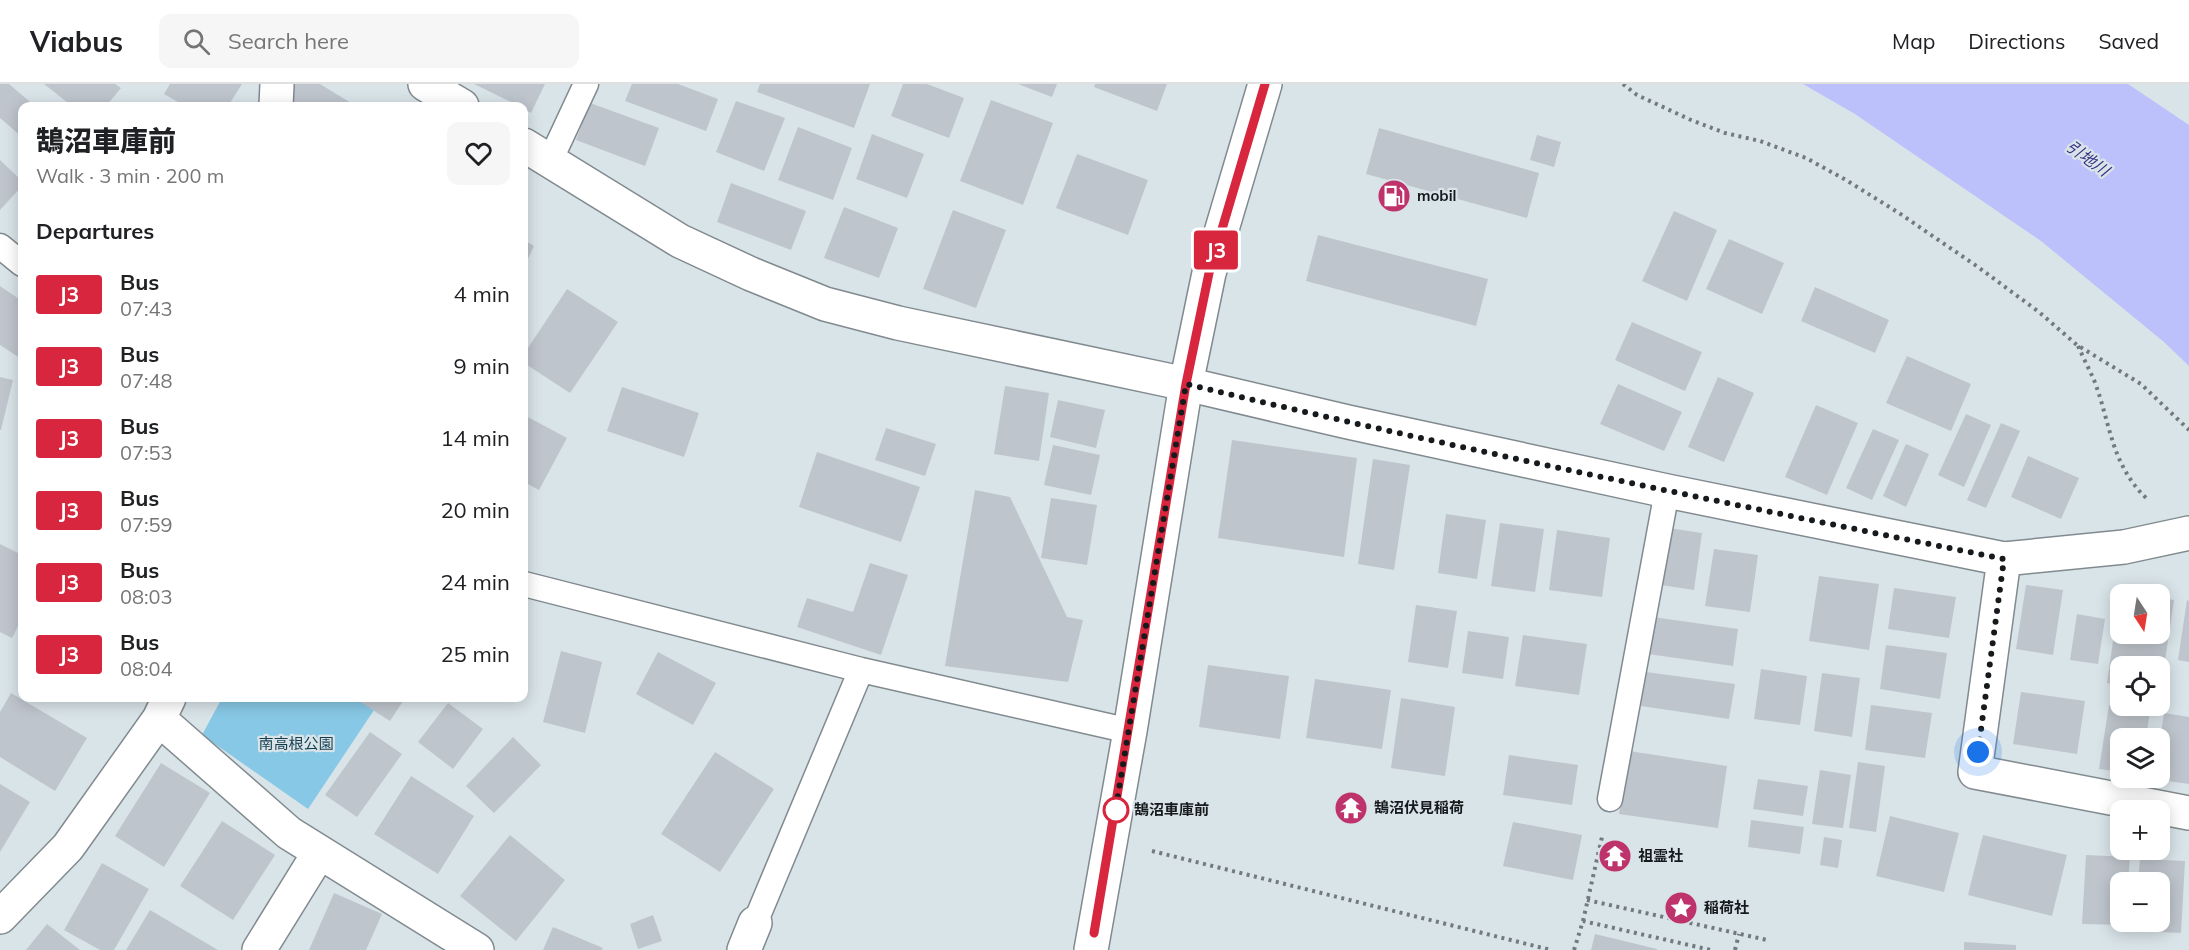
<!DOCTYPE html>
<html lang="en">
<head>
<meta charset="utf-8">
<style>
	body { margin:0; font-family:Mulish,"Noto Sans JP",sans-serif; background:#f6f6f6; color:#202124; height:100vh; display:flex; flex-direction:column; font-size:22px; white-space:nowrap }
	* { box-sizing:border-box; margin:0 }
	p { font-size:20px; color:#757577 }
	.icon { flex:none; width:33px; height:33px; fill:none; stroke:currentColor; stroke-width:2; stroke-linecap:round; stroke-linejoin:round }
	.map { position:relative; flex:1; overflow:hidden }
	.panel { position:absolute; left:18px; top:18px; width:510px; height:600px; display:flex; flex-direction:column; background:#fff; border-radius:12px; box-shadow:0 3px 15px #0003 }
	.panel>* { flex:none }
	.badge { padding:0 12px; border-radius:4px; font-size:21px; line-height:39px }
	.needle { width:39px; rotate:168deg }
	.controls { position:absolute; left:2110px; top:500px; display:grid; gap:12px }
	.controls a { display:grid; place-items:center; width:60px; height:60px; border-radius:12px; background:#fff; box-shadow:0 3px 15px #0003; font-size:30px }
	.you { position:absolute; width:30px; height:30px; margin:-15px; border:4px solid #fff; border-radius:50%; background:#1a73e8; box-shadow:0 0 0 9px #1a73e833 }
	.map>.badge { position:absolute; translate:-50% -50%; box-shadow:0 0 0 3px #fff }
	h2 { padding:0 18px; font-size:22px; line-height:54px }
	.round { display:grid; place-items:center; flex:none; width:63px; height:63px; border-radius:12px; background:#f6f6f6 }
	.headline { display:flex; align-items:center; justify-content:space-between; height:102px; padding:0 18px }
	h1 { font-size:28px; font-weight:800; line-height:45px }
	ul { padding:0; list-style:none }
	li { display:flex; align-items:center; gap:18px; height:72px; padding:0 18px }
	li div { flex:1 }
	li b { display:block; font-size:22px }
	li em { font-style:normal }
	li .badge { min-width:66px; font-weight:700; text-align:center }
	header { display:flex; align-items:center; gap:36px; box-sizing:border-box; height:84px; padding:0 30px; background:#fff; border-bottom:2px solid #e0e0e0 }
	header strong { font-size:28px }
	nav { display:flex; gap:33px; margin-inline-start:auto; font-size:21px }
	.search { width:420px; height:54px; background:#f6f6f6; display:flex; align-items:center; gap:15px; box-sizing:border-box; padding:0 21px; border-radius:12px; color:#757577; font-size:22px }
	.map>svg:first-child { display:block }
	.green { fill:#87c8e6 }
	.water { fill:#bcc0fb }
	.building { fill:#bfc5cd }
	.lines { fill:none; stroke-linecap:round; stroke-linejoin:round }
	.service-casing { stroke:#818a8f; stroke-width:27 }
	.minor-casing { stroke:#818a8f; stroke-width:36 }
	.tertiary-casing { stroke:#818a8f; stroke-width:36 }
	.path { stroke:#737a7d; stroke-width:4; stroke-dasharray:3 4.5; stroke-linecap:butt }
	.service { stroke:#fff; stroke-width:24 }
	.minor { stroke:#fff; stroke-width:33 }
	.tertiary { stroke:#fff; stroke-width:33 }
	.line-casing { stroke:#fff; stroke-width:14 }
	.line { stroke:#d7263d; stroke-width:9 }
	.walk { stroke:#171a1c; stroke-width:6; stroke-dasharray:0 10.8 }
	.stop-dot { fill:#fff; stroke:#d7263d; stroke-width:3 }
	.labels { text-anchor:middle; stroke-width:4.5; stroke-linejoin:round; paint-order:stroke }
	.poi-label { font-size:15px; font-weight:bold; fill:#171a1c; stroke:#d9e4e9; text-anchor:start }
	.park-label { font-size:15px; fill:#143d4e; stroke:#d9e4e9 }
	.stop-label { font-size:15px; font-weight:bold; fill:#171a1c; stroke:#d9e4e9; text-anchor:start }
	.water-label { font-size:16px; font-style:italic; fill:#362f82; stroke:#d9e4e9 }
</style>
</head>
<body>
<header>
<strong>Viabus</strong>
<div class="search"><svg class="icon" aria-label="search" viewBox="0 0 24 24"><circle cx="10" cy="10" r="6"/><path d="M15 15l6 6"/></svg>Search here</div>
<nav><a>Map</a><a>Directions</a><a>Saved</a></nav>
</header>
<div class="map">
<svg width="2189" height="866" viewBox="0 0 2189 866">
	<rect width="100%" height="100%" fill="#d9e4e9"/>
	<path class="green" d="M222,614h150l8,3 -72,108 -106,-74z"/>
	<path class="water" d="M1803,0h325l61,41v241l-25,-24 -123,-101 -186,-127z"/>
	<path class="building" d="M0,0h9l26,22h-13v31l-22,-19z
		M44,0h71l6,4 -15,18h-34z
		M170,0h72l-14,22h-43l-21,-12z
		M286,0h34l36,22h-67z
		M474,0h71l-14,29 -7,-4v-3h-5z
		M632,0h46l40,15 -12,32 -81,-30z
		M760,0h110l-16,44 -97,-36z
		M903,0h24l37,14 -15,40 -58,-22z
		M1018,0h39l-5,13z
		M1095,0h72l-10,27 -63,-24z
		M991,16l62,23 -30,82 -63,-24z
		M736,17l49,17 -21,53 -48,-19z
		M590,19l69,25 -14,38 -69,-26z
		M798,43l54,21 -19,52 -55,-20z
		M1379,44l160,45 -12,45 -161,-44z
		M872,50l52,20 -17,44 -51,-19z
		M1537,51l24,7 -7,25 -24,-7z
		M1077,70l71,26 -20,55 -72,-27z
		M0,76l22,21v5l-22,24z
		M731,99l75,28 -15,39 -74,-28z
		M844,123l54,21 -19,50 -55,-20z
		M953,126l53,20 -30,78 -53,-19z
		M1674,127l43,19 -30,71 -45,-20z
		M1318,151l170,44 -12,47 -170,-45z
		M1729,155l55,24 -22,51 -56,-25z
		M524,156l10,6 -10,21z
		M0,202l22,15v53l-2,4 -20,-13z
		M1815,203l74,33 -14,33 -74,-32z
		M567,205l51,33 -48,71 -46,-30v-9z
		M1632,238l70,30 -17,39 -70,-31z
		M1907,272l64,28 -20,47 -65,-28z
		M0,293l13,3 -12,50h-1z
		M1718,293l36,16 -30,69 -36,-15z
		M1618,300l64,28 -18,39 -64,-27z
		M1005,302l44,7 -10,68 -45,-7z
		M622,303l77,26 -15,44 -77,-26z
		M1058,316l47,10 -9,38 -46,-11z
		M1816,321l42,18 -31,72 -42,-18z
		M1966,330l25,11 -27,62 -26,-12z
		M524,331l43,23 -28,52 -15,-8z
		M2001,339l19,8 -34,77 -19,-8z
		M886,344l50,16 -11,32 -50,-16z
		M1873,345l26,11 -27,60 -26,-12z
		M1232,356l125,18 -13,99 -126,-19z
		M1906,360l23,10 -23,53 -23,-11z
		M1053,361l47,10 -9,40 -47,-10z
		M817,368l103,35 -19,55 -102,-35z
		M2028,372l51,22 -18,41 -50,-22z
		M1373,375l37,6 -16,105 -36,-6z
		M975,406l35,7 57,120 16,3 -15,62 -123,-16z
		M1051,414l46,7 -10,60 -46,-7z
		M1446,430l40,6 -9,59 -39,-6z
		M1500,439l44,6 -9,63 -44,-6z
		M1662,443l40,6 -8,57 -40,-6z
		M1557,446l53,8 -8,59 -53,-7z
		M0,460l22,11v63l-10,20 -12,-6z
		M1714,465l44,6 -8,57 -45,-6z
		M870,479l38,12 -27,80 -84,-28 10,-29 46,14z
		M1819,492l60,8 -10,66 -60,-9z
		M2026,501l37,5 -10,65 -37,-6z
		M1894,504l62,9 -7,41 -61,-9z
		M2120,508l8,1 -7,1v39h39v-35l14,2 -13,88 -1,-22h-39v19l-14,-2z
		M2187,516l2,1v61l-11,-2z
		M1416,521l41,6 -9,57 -40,-6z
		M2077,530l28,5 -7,45 -28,-4z
		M1653,533l85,12 -5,37 -85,-12z
		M1468,547l41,6 -6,42 -41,-6z
		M1523,551l64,9 -8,51 -64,-9z
		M1886,561l61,8 -7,46 -60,-10z
		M561,567l41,11 -17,71 -42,-11z
		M658,568l58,31 -23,42 -57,-31z
		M1208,581l81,11 -9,63 -81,-12z
		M1761,585l46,7 -7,49 -46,-6z
		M1646,588l89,12 -6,35 -88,-13z
		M1822,589l38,5 -8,59 -38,-6z
		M1315,595l76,11 -9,59 -76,-11z
		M2021,608l64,9 -8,53 -64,-10z
		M11,609l76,45 -32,53 -55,-34v-45z
		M354,614h51l-15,23z
		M1401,614l54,9 -10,69 -54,-8z
		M448,619l35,26 -30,40 -35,-27z
		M1871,621l61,8 -7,45 -60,-8z
		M2109,621l41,7 -4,26h-25v34l-22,-3z
		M2164,629l25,4v67l-35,-5 1,-2h5v-37z
		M370,648l32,22 -45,63 -32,-22z
		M513,653l28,28 -47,48 -28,-27z
		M1629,667l98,15 -9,62 -99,-14z
		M715,668l59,37 -54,83 -59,-38z
		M1509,671l69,10 -6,40 -69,-10z
		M1858,678l27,4 -9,66 -27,-4z
		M161,679l49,30 -46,74 -49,-31z
		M1820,686l31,5 -8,53 -31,-4z
		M411,692l63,40 -36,58 -64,-40z
		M1758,695l50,7 -5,30 -50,-7z
		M0,700l30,18 -30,50z
		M1890,732l69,17 -15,59 -68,-16z
		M1751,736l53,7 -4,27 -52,-7z
		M222,737l53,34 -42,65 -53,-34z
		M1513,738l69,13 -9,45 -70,-14z
		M510,751l55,45 -49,61 -56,-45z
		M1983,751l84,20 -15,61 -84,-21z
		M1824,753l18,3 -4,28 -18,-3z
		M2086,771l44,2 -2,25h-7v39h5v4l-44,-1z
		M2140,775l45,2 -4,72 -45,-2v-10h24v-39h-22z
		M102,779l47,26 -35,61h-14l-36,-20z
		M334,809l48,21 -16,36h-57z
		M150,826l68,40h-92z
		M653,831l9,26 -24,8 -8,-25z
		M47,840l33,26h-54z
		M553,843l50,21 -1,2h-59z
		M1595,850l62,15v1h-66z
		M1964,858l52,3v5h-52z"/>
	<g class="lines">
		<defs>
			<path id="service" d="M550,77l36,-77
				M0,162l22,18
				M524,500l337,86 269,61
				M1610,715l57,-308
				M755,839l106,-253"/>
			<path id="minor" d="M276,22l1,-22
				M1186,300l162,38 319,69 337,68 120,-12 65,-14
				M2004,475l-29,213 214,41
				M159,635l130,114 188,117
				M0,833l68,-70 91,-128 10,-21
				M259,866l60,-97
				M744,866l11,-27"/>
			<path id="tertiary" d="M425,0l37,22
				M524,61l156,96 71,33 74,30 73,19 288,61
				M1091,866l39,-219 56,-347 23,-111 56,-189"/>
		</defs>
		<use href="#service" class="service-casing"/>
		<use href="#minor" class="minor-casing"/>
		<use href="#tertiary" class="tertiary-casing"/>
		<path class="path" d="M1623,0l14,11 54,25 34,13 35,8 46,17 40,22 53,33 79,54 61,45 38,33 64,39 48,46
			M2078,262c5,11 11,23 16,34 17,44 16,83 53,119
			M1152,767l399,99
			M1587,816l180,40
			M1583,837l19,-84
			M1574,866l9,-29 128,29
			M1735,866l4,-16"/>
		<use href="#service" class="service"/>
		<use href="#minor" class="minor"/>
		<use href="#tertiary" class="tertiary"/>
	</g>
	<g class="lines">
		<defs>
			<path id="line" d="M1094,849l92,-549 23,-111 56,-189"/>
		</defs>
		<use href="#line" class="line-casing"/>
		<use href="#line" class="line"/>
		<path class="walk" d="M1116,726l-2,9 72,-435c271,65 544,120 818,175l-26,193"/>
	</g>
	<defs>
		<symbol id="fuel-disc" viewBox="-11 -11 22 22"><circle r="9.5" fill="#be336c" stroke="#d9e4e9"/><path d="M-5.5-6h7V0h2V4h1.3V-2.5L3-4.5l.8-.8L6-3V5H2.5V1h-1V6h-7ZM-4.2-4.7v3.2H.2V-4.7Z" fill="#fff"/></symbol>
		<symbol id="temple-disc" viewBox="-11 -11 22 22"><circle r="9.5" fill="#be336c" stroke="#d9e4e9"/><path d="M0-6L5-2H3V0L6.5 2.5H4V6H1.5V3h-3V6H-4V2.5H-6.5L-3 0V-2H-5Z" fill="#fff"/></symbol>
		<symbol id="sight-disc" viewBox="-11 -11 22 22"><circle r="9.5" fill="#be336c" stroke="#d9e4e9"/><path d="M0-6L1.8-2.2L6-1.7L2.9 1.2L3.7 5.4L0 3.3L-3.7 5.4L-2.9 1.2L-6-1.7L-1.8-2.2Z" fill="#fff"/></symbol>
	</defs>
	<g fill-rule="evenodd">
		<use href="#fuel-disc" x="1375" y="93" width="38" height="38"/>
		<use href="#temple-disc" x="1332" y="705" width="38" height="38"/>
		<use href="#temple-disc" x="1596" y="753" width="38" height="38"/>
		<use href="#sight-disc" x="1662" y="805" width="38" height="38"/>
	</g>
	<circle class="stop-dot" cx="1116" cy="726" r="12"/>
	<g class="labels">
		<g class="poi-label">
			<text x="1417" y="117">mobil</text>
			<text x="1374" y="729">鵠沼伏見稲荷</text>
			<text x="1638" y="777">祖霊社</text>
			<text x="1704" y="829">稲荷社</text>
		</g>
		<g class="park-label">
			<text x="296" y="665">南高根公園</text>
		</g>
		<g class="stop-label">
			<text x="1134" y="731">鵠沼車庫前</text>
		</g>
		<g class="water-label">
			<text transform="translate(2088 74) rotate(36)" y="6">引地川</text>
		</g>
	</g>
</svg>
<div class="controls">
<a><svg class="needle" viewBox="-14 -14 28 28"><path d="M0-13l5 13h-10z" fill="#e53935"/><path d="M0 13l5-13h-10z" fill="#757577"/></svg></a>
<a><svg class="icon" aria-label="locate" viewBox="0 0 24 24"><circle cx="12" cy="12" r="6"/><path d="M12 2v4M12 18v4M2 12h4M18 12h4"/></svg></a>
<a><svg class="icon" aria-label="layers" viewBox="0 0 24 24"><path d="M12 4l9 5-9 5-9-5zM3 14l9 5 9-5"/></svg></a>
<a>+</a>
<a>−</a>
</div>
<div class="you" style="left:1978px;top:668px"></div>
<b class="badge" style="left:1216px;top:166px;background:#d7263d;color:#fff">J3</b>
<section class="panel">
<div class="headline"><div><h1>鵠沼車庫前</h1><p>Walk · 3 min · 200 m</p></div><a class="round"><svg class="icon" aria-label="heart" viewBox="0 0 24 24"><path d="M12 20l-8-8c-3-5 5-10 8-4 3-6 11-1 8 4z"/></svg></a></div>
<h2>Departures</h2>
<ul>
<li><span class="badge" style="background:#d7263d;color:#fff">J3</span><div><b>Bus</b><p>07:43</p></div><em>4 min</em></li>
<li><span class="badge" style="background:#d7263d;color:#fff">J3</span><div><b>Bus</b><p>07:48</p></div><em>9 min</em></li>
<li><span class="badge" style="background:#d7263d;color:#fff">J3</span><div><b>Bus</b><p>07:53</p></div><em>14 min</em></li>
<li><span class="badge" style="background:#d7263d;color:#fff">J3</span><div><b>Bus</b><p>07:59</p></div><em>20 min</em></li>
<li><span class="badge" style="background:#d7263d;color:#fff">J3</span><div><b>Bus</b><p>08:03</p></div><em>24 min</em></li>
<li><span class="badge" style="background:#d7263d;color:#fff">J3</span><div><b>Bus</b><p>08:04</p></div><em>25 min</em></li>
</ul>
</section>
</div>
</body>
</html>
